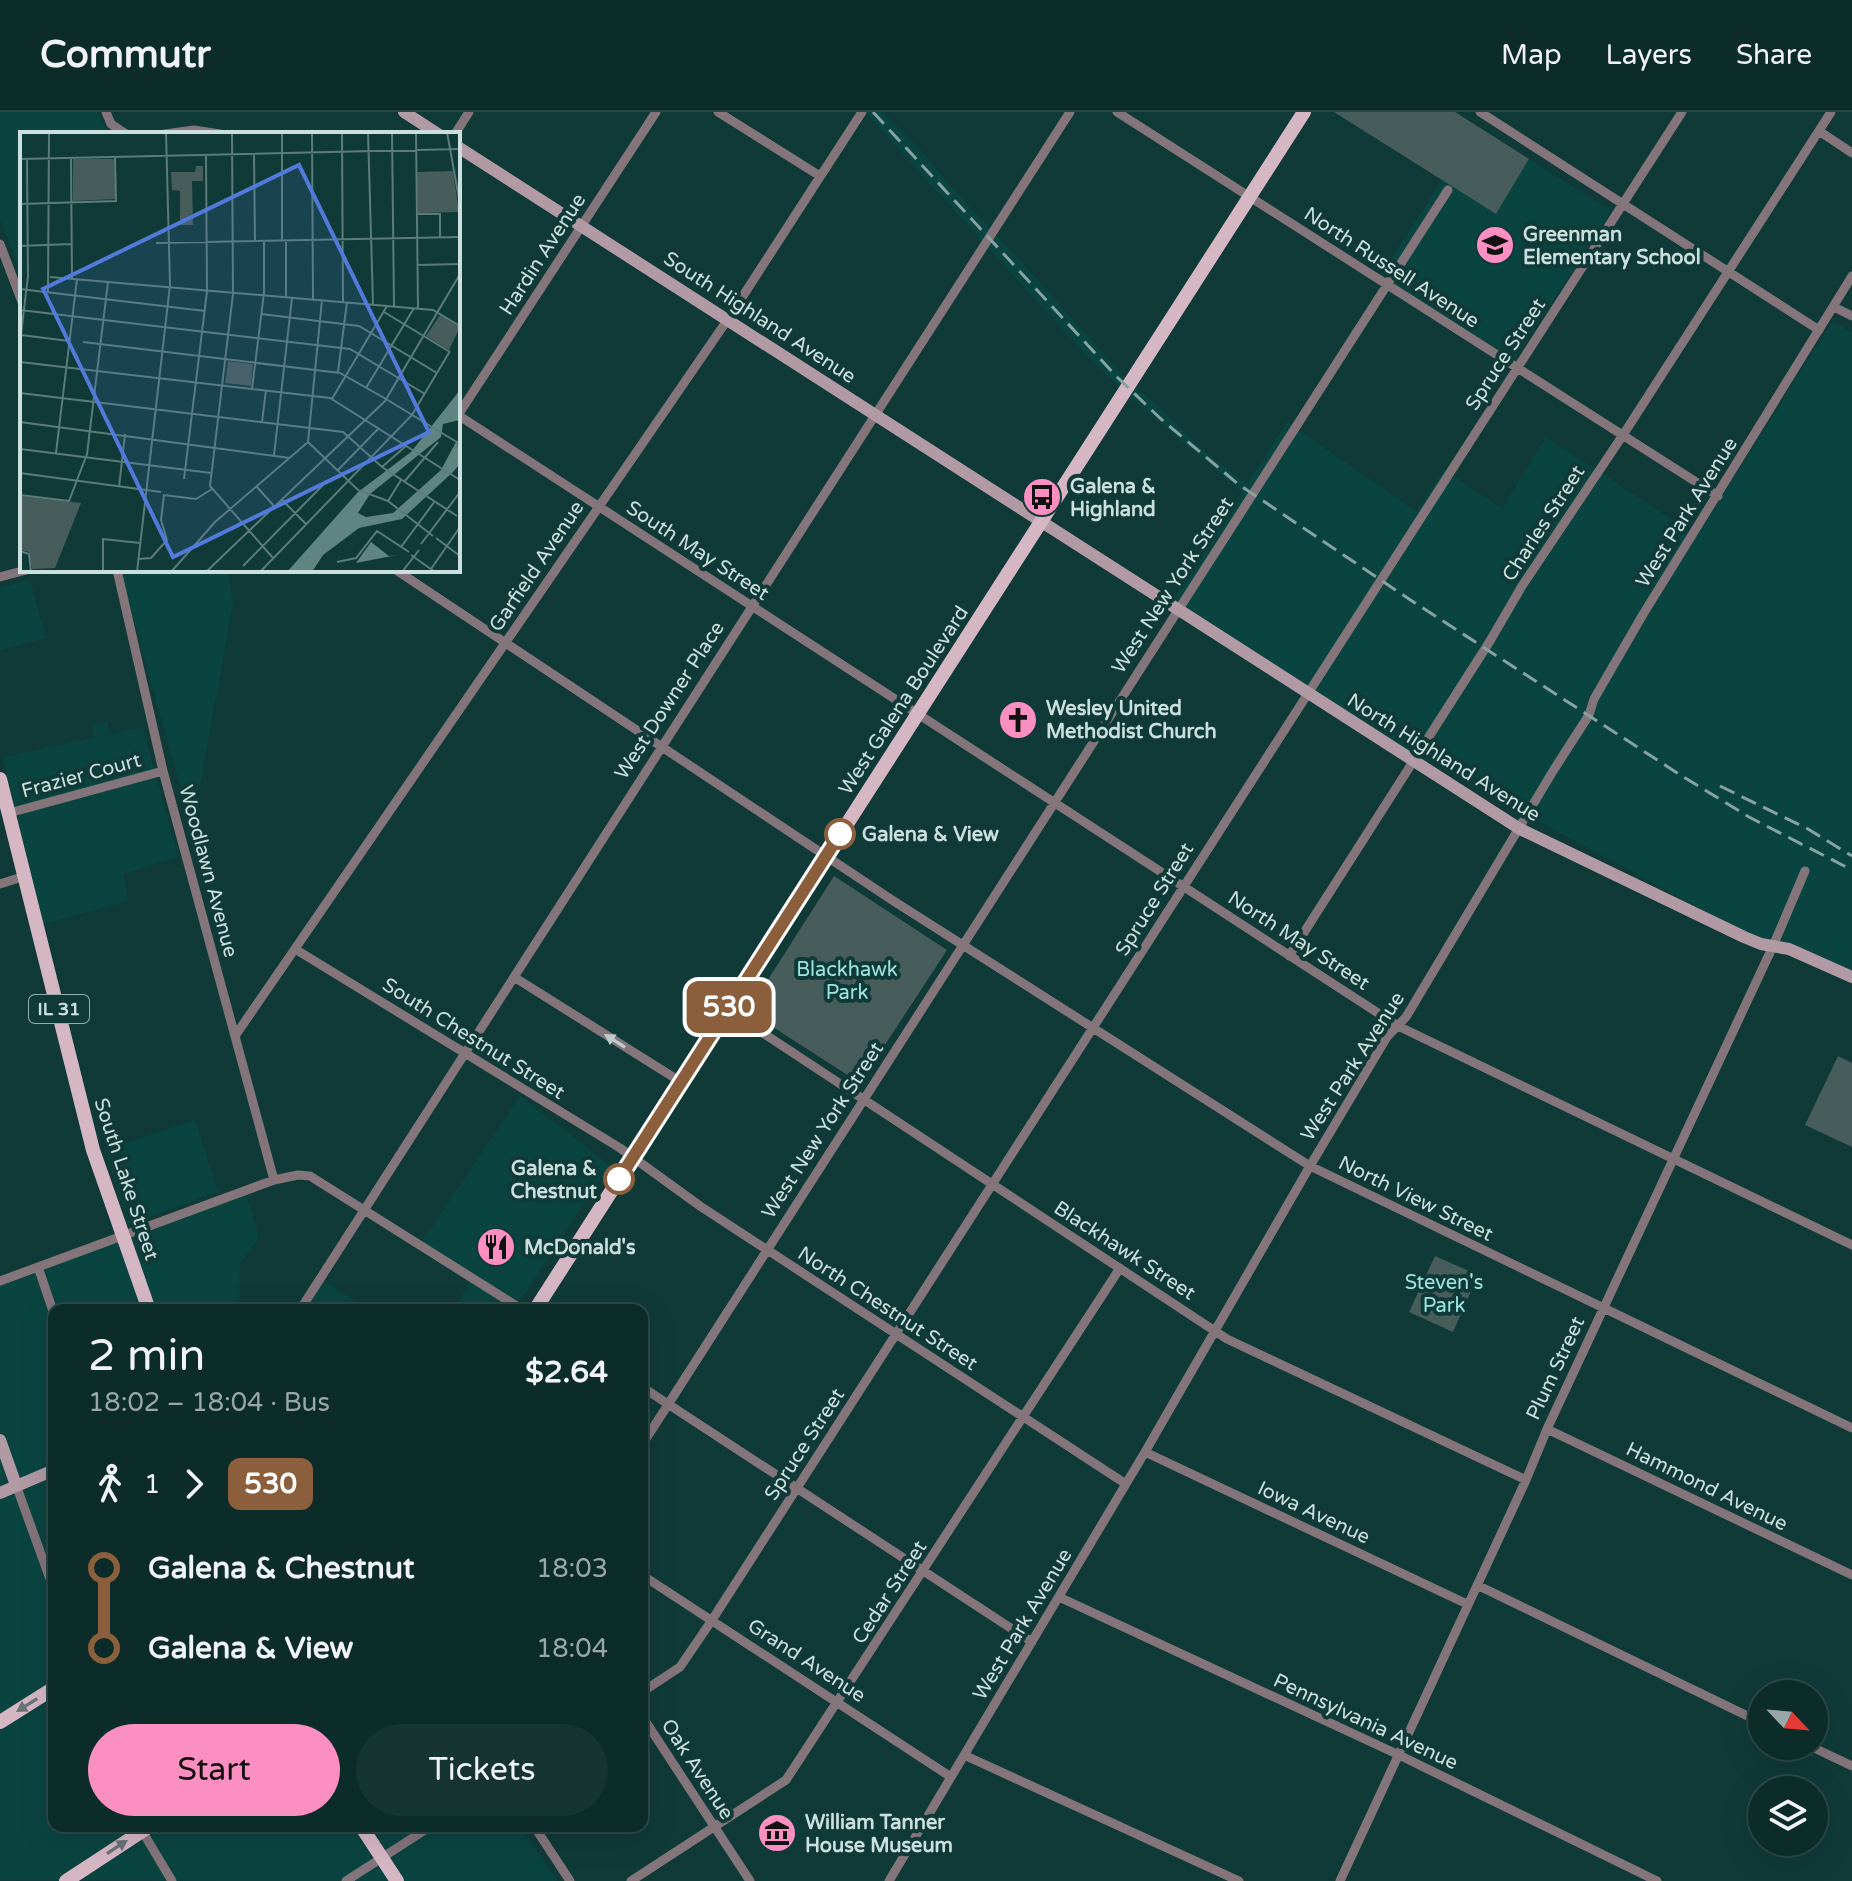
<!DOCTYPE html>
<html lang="en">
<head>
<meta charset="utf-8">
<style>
	body { margin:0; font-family:"Varela Round",sans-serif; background:#153432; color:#f1f3f6; height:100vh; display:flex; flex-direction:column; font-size:30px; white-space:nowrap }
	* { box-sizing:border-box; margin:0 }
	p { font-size:26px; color:#9aa7a8 }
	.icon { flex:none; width:44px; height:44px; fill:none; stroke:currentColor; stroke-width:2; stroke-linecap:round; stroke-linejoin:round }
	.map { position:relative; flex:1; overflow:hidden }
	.details { position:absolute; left:48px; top:1192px; width:600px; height:528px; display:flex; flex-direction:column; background:#0c2c2a; border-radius:16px; box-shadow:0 8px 32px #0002,0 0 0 2px #2c4847 }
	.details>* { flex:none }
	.badge { padding:0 16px; border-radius:12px; font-size:28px; line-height:52px }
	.needle { width:52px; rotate:116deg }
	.buttons { position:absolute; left:1748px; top:1568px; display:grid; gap:16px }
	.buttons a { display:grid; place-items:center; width:80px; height:80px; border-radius:50%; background:#0c2c2a; box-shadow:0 8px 32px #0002,0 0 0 2px #2c4847; font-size:40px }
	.map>.badge { position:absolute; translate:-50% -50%; box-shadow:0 0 0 4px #fff }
	.legs { display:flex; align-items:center; gap:12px; height:88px; padding:0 40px; font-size:26px }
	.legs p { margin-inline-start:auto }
	.summary { display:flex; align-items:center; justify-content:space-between; height:136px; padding:0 40px }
	h1 { font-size:44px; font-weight:600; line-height:60px }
	.primary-button { display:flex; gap:16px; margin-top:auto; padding:16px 40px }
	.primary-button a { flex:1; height:92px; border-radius:48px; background:#fc8fc1; color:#111; font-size:32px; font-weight:600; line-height:92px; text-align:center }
	.primary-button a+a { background:#153432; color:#f1f3f6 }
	ul { padding:0 40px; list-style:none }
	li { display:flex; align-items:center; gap:28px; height:80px; font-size:30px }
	li i { display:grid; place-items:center; width:12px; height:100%; margin:0 10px; background:currentColor }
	li i::after { content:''; width:20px; height:20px; margin:-10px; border:6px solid; border-radius:50%; background:#0c2c2a }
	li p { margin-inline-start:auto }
	li:first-child i { background:linear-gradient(#0000 50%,currentColor 0) }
	li:last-child i { background:linear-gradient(currentColor 50%,#0000 0) }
	header { display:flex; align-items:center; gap:48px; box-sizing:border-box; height:112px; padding:0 40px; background:#0c2c2a; border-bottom:2px solid #2c4847 }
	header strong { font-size:38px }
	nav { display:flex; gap:44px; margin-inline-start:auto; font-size:28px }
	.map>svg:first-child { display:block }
	.built { fill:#0a4441 }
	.green { fill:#465d5b }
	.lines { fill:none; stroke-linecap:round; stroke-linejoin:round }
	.street { stroke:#84757b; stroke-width:9 }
	.secondary { stroke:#b29aa4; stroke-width:12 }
	.primary { stroke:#d5b7c3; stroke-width:14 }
	.rail { stroke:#86a3a1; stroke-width:3; stroke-dasharray:16 8; stroke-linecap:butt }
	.oneway { fill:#bdcbca }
	.oneway2 { fill:#697277 }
	.line-1-casing { stroke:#fff; stroke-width:18 }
	.line-1 { stroke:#8b5e3c; stroke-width:12 }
	.stop-1-dot { fill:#fff; stroke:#8b5e3c; stroke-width:4 }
	.labels { text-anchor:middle; stroke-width:8; stroke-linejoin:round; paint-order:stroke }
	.shield { fill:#103a38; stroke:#93aeac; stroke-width:2 }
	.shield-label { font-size:18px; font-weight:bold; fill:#cbe0de }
	.poi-label { font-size:20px; font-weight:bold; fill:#cbe0de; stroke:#103a38; text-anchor:start }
	.street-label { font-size:20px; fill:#cbe0de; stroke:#103a38 }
	.stop-label { font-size:20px; font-weight:bold; fill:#cbe0de; stroke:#103a38; text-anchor:start }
	.park-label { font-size:20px; fill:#9ee5e0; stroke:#103a38 }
	.inset-road { fill:none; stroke:#5b7c7a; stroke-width:2 }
	.view { fill:#517ada; fill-opacity:0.15; stroke:#517ada; stroke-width:4 }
	.inset-edge { fill:none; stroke:#cbe0de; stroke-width:4 }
</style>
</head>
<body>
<header>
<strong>Commutr</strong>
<nav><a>Map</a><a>Layers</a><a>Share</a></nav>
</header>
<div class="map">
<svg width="1852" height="1769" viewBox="0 0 1852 1769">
	<rect width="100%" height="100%" fill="#103a38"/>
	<path class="built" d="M0,0h97l13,22h-88v142l-22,-56z
		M865,0h17l42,42 30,36 63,67 106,119 33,28 48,47 43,33 40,-62 130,90 27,-43 58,40 44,-72 151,99 135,-214 20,10v649l-101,-45 -344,-186 -234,-151 69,-107 -109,-92 -49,-47z
		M1529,47l82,52 -96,149 -135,-84 62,-96 54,34z
		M120,458h107l6,32 -41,227z
		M30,468l16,58 -46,12v-62z
		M107,609l3,13 33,-7 35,130 -55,17 5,27 -85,23 -40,-167 91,-19 -2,-14z
		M520,984l89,69 -95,145h-61l18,-30 -52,-34z
		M195,1008l23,72 -89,32 -24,-74z
		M246,1082l13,43 -19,27 -1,46h-185v516h466l37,55 -557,-1v-599z
		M322,1168l47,30 -66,-1z"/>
	<path class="green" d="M1334,0h121l74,47 -33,55z
		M834,764l113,74 -87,133 -112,-72z
		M1838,944l14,7v84l-47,-22z
		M1435,1144l43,19 -25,57 -44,-20z"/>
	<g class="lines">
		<path class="street" d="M106,0l5,12 15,10
			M718,0l102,64
			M1117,0l601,384
			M1480,0l339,218
			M1819,19l33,22
			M165,22l29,-4 26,4
			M455,22l14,-22
			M0,132l22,58
			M1834,195l18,9
			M458,303l940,611 454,219
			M458,303l198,-303
			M117,458l46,201 111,409
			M396,458l496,330 418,266 542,262
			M0,465l26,-7
			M9,701l154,-42
			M0,772l25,-8
			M295,837l325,199 80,58 426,278
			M1289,844l201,-315 32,-55 101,-151 208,-323
			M514,865l167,105
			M728,898l499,329 299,141
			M235,924l493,-717 134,-207
			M38,1155l16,47
			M0,1169l274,-101 24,-5 12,1 213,134
			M300,1198l770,-1198
			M642,1275l390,255
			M1547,1317l305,146
			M642,1333l806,-1255
			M1145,1340l322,152
			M16,1373l38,105
			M642,1463l309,202
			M1477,1473l285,138
			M1059,1485l340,158 258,126
			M642,1580l38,-25 32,-47 970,-1508
			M642,1604l108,165
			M1810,1634l42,20
			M964,1643l275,126
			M534,1714l36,55
			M141,1717l31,52
			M346,1769l85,-55
			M631,1769l155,-101 334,-512
			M889,1769l256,-429 165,-286 77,-129 19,-20 147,-246 36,-56 5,-16 48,-83 210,-340
			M1340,1769l186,-401 21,-51 226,-483 32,-75"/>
		<path class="secondary" d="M404,0l34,22
			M458,35l1062,682 224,108 17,7 28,5 63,28
			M0,1328l16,45
			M0,1381l54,-23"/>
		<path class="primary" d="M0,667l93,371 56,160
			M535,1198l769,-1198
			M0,1610l54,-34
			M361,1714l36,55
			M66,1769l84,-55"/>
		<path class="rail" d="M873,0l244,265 44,42 77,65 171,115 273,177 67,41 103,53
			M1720,674l88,43 44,27"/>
	</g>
	<defs><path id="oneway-solid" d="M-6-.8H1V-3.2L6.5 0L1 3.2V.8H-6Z" transform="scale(2)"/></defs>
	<use class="oneway" href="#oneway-solid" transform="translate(615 929) rotate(-148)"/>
	<g class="oneway2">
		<use href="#oneway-solid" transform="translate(27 1593) rotate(148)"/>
		<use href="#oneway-solid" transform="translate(117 1735) rotate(-33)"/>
	</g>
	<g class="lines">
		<defs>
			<path id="line-1" d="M619,1067l221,-345"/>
		</defs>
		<use href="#line-1" class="line-1-casing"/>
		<use href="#line-1" class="line-1"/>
	</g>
	<defs>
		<symbol id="school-disc" viewBox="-11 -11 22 22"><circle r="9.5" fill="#fc8fc1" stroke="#103a38"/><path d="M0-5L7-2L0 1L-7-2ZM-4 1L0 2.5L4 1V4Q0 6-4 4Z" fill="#111"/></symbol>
		<symbol id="bus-disc" viewBox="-11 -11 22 22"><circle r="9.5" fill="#fc8fc1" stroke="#103a38"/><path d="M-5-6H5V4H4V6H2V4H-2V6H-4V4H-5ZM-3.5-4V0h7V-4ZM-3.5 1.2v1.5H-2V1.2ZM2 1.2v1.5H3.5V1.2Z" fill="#111"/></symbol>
		<symbol id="church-disc" viewBox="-11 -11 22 22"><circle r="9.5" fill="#fc8fc1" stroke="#103a38"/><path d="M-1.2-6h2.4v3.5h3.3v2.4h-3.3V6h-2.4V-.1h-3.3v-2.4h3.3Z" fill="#111"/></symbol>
		<symbol id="restaurant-disc" viewBox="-11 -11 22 22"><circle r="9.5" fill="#fc8fc1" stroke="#103a38"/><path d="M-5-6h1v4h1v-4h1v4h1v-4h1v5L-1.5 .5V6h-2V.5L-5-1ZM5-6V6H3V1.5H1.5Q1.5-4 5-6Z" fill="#111"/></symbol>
		<symbol id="museum-disc" viewBox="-11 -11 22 22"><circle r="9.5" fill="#fc8fc1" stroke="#103a38"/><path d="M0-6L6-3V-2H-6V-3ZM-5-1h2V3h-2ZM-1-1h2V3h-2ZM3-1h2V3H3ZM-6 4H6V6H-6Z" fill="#111"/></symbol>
	</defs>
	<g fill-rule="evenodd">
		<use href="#school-disc" x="1473" y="111" width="44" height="44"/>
		<use href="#bus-disc" x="1020" y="363" width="44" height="44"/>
		<use href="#church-disc" x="996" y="586" width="44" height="44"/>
		<use href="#restaurant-disc" x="474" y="1113" width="44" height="44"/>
		<use href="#museum-disc" x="755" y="1699" width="44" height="44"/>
	</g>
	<g class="stop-1-dot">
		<circle cx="840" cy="722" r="14"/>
		<circle cx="619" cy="1067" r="14"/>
	</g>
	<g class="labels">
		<rect class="shield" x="29" y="883" width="60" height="28" rx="6"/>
		<g class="shield-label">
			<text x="59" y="903">IL 31</text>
		</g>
		<g class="poi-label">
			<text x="1523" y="129">Greenman<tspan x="1523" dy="23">Elementary School</tspan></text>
			<text x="1070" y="381">Galena &amp;<tspan x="1070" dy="23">Highland</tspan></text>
			<text x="1046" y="603">Wesley United<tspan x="1046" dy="23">Methodist Church</tspan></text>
			<text x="524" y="1142">McDonald's</text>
			<text x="805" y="1717">William Tanner<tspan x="805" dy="23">House Museum</tspan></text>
		</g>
		<g class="street-label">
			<text transform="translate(542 142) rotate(-57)" y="7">Hardin Avenue</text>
			<text transform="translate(1392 155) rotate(33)" y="7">North Russell Avenue</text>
			<text transform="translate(760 205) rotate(33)" y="7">South Highland Avenue</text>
			<text transform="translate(1505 242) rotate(-57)" y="7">Spruce Street</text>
			<text transform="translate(1686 400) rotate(-58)" y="7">West Park Avenue</text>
			<text transform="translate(1543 411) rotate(-57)" y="7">Charles Street</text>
			<text transform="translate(698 438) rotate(33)" y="7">South May Street</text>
			<text transform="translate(536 454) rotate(-56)" y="7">Garfield Avenue</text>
			<text transform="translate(1172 473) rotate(-57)" y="7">West New York Street</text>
			<text transform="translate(669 588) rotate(-57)" y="7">West Downer Place</text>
			<text transform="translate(903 588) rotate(-57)" y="7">West Galena Boulevard</text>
			<text transform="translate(1444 645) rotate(32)" y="7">North Highland Avenue</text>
			<text transform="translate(81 663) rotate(-15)" y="7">Frazier Court</text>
			<text transform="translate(209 759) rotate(75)" y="7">Woodlawn Avenue</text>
			<text transform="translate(1154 787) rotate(-58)" y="7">Spruce Street</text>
			<text transform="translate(1299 828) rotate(33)" y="7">North May Street</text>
			<text transform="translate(474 926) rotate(32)" y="7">South Chestnut Street</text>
			<text transform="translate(1352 954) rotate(-57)" y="7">West Park Avenue</text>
			<text transform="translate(822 1018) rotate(-57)" y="7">West New York Street</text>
			<text transform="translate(127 1067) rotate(72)" y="7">South Lake Street</text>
			<text transform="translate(1416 1086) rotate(26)" y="7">North View Street</text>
			<text transform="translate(1125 1138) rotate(33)" y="7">Blackhawk Street</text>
			<text transform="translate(888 1196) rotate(33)" y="7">North Chestnut Street</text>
			<text transform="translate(1555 1256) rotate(-65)" y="7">Plum Street</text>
			<text transform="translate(804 1332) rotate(-57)" y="7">Spruce Street</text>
			<text transform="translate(1707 1374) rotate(26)" y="7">Hammond Avenue</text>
			<text transform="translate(1314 1400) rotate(25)" y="7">Iowa Avenue</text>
			<text transform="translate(889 1480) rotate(-57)" y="7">Cedar Street</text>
			<text transform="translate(1022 1512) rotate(-59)" y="7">West Park Avenue</text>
			<text transform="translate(807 1548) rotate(33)" y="7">Grand Avenue</text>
			<text transform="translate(1366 1609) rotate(25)" y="7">Pennsylvania Avenue</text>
			<text transform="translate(698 1657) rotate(57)" y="7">Oak Avenue</text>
		</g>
		<g class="stop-label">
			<text x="862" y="729">Galena &amp; View</text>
			<text x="597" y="1063" text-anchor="end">Galena &amp;<tspan x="597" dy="23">Chestnut</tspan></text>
		</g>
		<g class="park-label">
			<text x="847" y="864">Blackhawk<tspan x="847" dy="23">Park</tspan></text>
			<text x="1444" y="1177">Steven's<tspan x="1444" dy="23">Park</tspan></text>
		</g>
	</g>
	<g transform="translate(20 20)">
		<rect width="440" height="440" fill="#103a38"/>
		<path d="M53,27h42v40l-42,2zM176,34h7v15h-11l1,44h-13v-34l-8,-1 -1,-18h24zM433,39l6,41 -41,1 -1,-41zM420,183l20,12 -11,23 -23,-14zM208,229l25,3 -2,22 -26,-3zM0,364l61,7 -26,65 -23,1 -3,-17 -9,-2z" fill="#465d5b"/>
		<path d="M440,258v30l-17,4 -2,13 -71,57 -12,19 8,4 27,-4 48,-43 16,-30 3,24 -7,8 -51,47 -43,9 -36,27 -11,17h-25l71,-80 53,-40zM351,410l18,14 8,-1 -41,8z" fill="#5f8481"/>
		<path class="inset-road" d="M212,0l1,162 -23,192 63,72M262,0v108M292,0l1,167M322,0l1,170M348,0l5,172M372,0l2,174M396,0l2,177M427,0l13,72M234,22l1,87M51,26l1,120M0,27l440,-10M0,72l96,-3 -1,-44M396,82h24v24M266,108v57M136,111l304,-6M0,114l52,-2M397,133l43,-1M30,145l383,33 27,16M0,157l185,22M28,161l1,-161M0,178l330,39 75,45M364,180l66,40M241,182l98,12 78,47M1,203l48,6M63,210l257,31 46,26M0,211l8,-67 -1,-117M0,230l310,36 130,82M318,240l9,-70M346,256l48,-80M232,257l12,-96v-53M0,261l323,39 39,35 75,49M312,267l55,-93M366,267l74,45M0,290l270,36M242,290l4,-32M288,310l14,-142M288,310l50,48 30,11M0,317l191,24M36,321l21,-174M254,323l18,-157M362,335l25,-22M318,338l41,-42M0,341l141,19M164,347l23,-188 -1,-136M384,350l34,-40M99,355l6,-53M237,355l17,19M0,363l49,6 18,-47 21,-172M262,368l24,24M368,369l45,35M368,369l13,-21M416,406l24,18M401,412l39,-52M381,415l34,-46M0,419l9,3 2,18M391,423l24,17M118,427l13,-1 16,-18 -6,-20 3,-25 32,4 16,-10M317,430l19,-4 21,-27 32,21M223,434l80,-81M83,440v-33l37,4M117,440l33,-287 -4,-153M151,440l44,-50 93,-80M186,440l179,-171 75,-127M240,440l152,-157 38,-64M382,440l17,-22M409,440l31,-45"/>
		<path class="view" d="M279,33l130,267 -256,125 -130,-268z"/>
		<rect width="440" height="440" class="inset-edge"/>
	</g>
</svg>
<div class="buttons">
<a><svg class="needle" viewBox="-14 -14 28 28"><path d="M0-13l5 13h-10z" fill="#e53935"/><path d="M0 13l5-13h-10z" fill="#9aa7a8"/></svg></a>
<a><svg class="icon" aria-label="layers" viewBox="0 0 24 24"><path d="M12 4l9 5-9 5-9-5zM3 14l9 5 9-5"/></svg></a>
</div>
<b class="badge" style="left:729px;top:895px;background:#8b5e3c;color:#fff">530</b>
<section class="details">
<div class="summary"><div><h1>2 min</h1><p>18:02 – 18:04 · Bus</p></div><b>$2.64</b></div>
<div class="legs"><svg class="icon" aria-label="walk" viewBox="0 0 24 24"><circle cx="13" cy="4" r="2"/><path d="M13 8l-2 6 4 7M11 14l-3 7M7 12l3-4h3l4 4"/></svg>1<svg class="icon" aria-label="forward" viewBox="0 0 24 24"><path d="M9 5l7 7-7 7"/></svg><b class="badge" style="background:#8b5e3c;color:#fff">530</b></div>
<ul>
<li><i style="color:#8b5e3c"></i><b>Galena &amp; Chestnut</b><p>18:03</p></li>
<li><i style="color:#8b5e3c"></i><b>Galena &amp; View</b><p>18:04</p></li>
</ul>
<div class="primary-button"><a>Start</a><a>Tickets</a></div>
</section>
</div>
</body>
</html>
